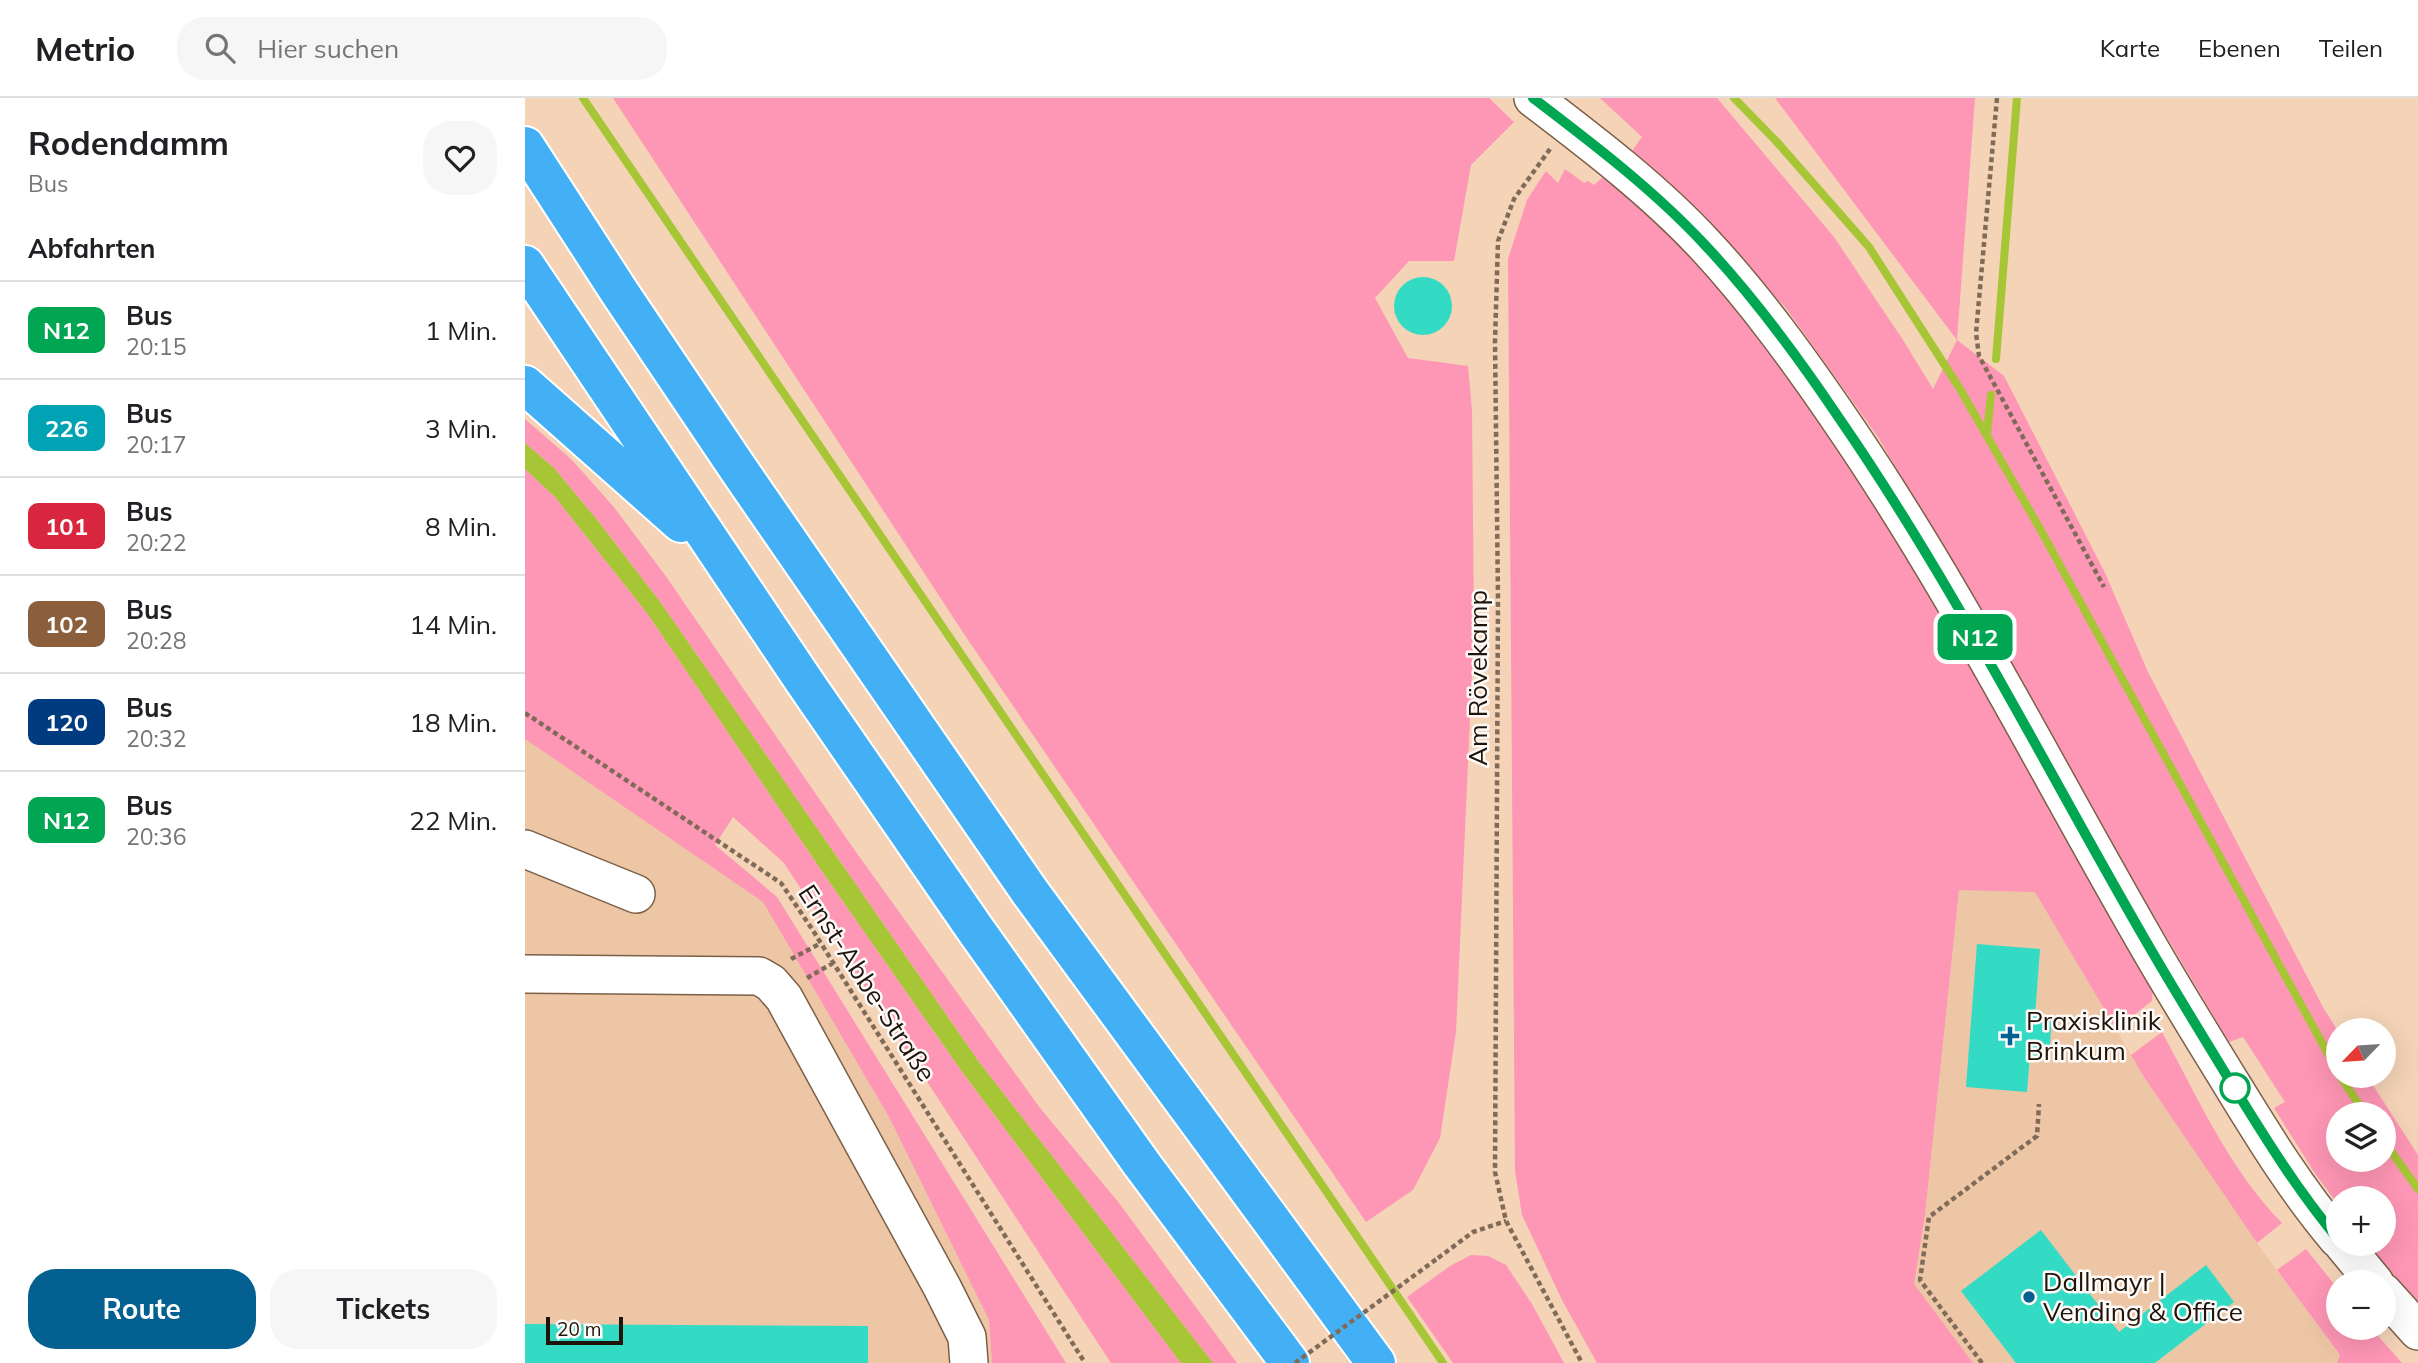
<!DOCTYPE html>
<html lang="de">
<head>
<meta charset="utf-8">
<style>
	body { margin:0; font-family:Mulish,sans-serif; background:#f6f6f6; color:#202124; height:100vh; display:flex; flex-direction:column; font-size:26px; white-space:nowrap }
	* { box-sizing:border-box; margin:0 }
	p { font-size:23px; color:#757577 }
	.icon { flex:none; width:38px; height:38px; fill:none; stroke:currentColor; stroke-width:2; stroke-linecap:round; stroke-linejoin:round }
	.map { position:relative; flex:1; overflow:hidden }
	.drawer { display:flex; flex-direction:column; background:#fff; width:525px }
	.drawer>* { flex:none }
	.badge { padding:0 14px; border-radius:10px; font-size:24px; line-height:46px }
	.needle { width:46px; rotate:245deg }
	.fabs { position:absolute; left:1801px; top:920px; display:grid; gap:14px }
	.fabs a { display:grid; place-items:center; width:70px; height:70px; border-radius:50%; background:#fff; box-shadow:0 7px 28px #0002; font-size:35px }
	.scale { position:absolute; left:21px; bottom:18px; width:77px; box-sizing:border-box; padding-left:7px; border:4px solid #1f140a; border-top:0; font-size:19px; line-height:24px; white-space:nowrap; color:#1f140a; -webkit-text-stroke:5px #fdfaf7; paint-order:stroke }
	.map>.badge { position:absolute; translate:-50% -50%; box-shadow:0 0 0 4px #fff }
	h2 { padding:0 28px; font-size:26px; line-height:63px }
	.round { display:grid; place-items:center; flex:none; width:74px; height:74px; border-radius:28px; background:#f6f6f6 }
	.headline { display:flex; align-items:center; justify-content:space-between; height:119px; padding:0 28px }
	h1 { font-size:33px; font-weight:700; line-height:52px }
	.button { display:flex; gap:14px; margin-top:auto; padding:14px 28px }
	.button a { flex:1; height:80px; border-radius:28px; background:#046091; color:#fff; font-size:28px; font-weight:700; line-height:80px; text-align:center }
	.button a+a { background:#f6f6f6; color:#202124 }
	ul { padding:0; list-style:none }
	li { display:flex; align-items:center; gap:21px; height:98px; padding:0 28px; border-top:2px solid #e0e0e0 }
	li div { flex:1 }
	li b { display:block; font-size:26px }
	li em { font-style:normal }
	li .badge { min-width:77px; font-weight:700; text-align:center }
	header { display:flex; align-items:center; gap:42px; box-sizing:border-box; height:98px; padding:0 35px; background:#fff; border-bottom:2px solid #e0e0e0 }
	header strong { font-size:33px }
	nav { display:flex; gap:38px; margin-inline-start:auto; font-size:24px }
	.search { width:490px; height:63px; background:#f6f6f6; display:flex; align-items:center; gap:18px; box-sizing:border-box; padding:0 24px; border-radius:28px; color:#757577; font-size:26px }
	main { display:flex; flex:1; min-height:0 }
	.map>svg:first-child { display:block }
	.built { fill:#edc6a5 }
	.green { fill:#fe96b5; fill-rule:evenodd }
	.water { fill:#a6c635 }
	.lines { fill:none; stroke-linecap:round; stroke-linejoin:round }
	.stream { stroke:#a6c635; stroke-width:8 }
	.building { fill:#33dbc4 }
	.minor-casing { stroke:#7c5f47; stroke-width:40 }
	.highway-casing { stroke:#fff; stroke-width:42 }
	.path { stroke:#806b59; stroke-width:4.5; stroke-dasharray:5 3.5; stroke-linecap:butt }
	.minor { stroke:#fff; stroke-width:37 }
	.highway { stroke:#43b0f6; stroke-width:38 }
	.path-bridge { stroke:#806b59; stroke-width:4.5; stroke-dasharray:5 3.5; stroke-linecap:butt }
	.line-casing { stroke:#fff; stroke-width:16 }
	.line { stroke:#00a651; stroke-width:10 }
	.poi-dot { fill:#046091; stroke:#fdfaf7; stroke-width:2.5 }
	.stop-dot { fill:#fff; stroke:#00a651; stroke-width:3.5 }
	.labels { text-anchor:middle; stroke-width:5; stroke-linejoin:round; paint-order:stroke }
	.street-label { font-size:26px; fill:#1f140a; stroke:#fdfaf7 }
	.poi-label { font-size:26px; fill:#1f140a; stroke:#fdfaf7; text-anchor:start }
</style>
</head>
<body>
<header>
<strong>Metrio</strong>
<div class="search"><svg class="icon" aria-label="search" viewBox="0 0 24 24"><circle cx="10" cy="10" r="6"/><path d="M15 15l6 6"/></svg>Hier suchen</div>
<nav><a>Karte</a><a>Ebenen</a><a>Teilen</a></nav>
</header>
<main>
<section class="drawer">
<div class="headline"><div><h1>Rodendamm</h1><p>Bus</p></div><a class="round"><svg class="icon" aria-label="heart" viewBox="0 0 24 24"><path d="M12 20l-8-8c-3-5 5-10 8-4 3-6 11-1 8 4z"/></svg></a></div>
<h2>Abfahrten</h2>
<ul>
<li><span class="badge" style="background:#00a651;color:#fff">N12</span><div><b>Bus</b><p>20:15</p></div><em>1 Min.</em></li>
<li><span class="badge" style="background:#00a3b4;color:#fff">226</span><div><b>Bus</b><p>20:17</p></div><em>3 Min.</em></li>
<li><span class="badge" style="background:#d7263d;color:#fff">101</span><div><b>Bus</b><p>20:22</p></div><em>8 Min.</em></li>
<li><span class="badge" style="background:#8b5e3c;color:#fff">102</span><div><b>Bus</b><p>20:28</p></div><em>14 Min.</em></li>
<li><span class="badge" style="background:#003b80;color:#fff">120</span><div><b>Bus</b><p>20:32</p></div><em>18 Min.</em></li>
<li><span class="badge" style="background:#00a651;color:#fff">N12</span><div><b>Bus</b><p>20:36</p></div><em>22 Min.</em></li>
</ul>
<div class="button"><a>Route</a><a>Tickets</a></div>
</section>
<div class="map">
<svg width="1893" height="1265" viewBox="0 0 1893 1265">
	<rect width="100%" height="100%" fill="#f4d3b7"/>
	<path class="built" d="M0,641l238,163 126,215 100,203 3,43h-467z
		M1434,791l76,2 109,186 113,166 83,113 -3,7h-364l-59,-79 11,-69z"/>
	<path class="green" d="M88,0h876l25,24 -43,43 -17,96h-45l-34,37 33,60 60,8 4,45 2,217 -18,404 -16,106 -27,52 -47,32 -398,-582z
		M1075,0h117l117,139 69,103 30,49 24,-49 -182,-242h200l-18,242 47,36 101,197 43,99 176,337 14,22v45h29l51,79v149l-50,-60h15v-45h-45v5l-22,-29 -42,-67 11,-6 -42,-65 -14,5 -86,-145 -74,-132 -191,-328 -93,-130 -107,-115 -46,-41 10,-14zM1813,1017h45v45h-45z
		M1040,71l19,14 4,-2 6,4 10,-9 86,74 37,43 153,210 273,481 -1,17 -36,28 -81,-137 -76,-2 -34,325 -11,69 59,79h-376l-35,-63 -40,-85 -7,-44 -7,-912 19,-59 19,-29 12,12z
		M0,321l46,40 42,47 52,69 186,270 189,263 79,95 118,160h-24l-234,-301 -318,-459 -63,-82 -44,-53 -29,-25z
		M0,371l30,28 92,116 181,267 135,193 218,290h-70l-327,-500 -51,-46 -18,28 62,52 289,466h-74l-3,-43 -100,-203 -126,-215 -238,-163z
		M1637,934c36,66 67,137 120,191l-25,20 -113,-166 -13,-22z
		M1781,1151l32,40v39h33l31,35h-65l3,-8 -63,-85z
		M946,1157l17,1 18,9 26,39 32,59h-111l-46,-66 43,-31z"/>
	<path class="water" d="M0,345l29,25 44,53 63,82 318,459 234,301h-32l-218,-290 -135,-193 -181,-267 -92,-116 -30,-28z"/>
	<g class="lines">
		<path class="stream" d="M58,0l860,1265
			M1209,0l42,43 93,106 91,142 79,138 299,545
			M1471,261l21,-261
			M1462,336l4,-39
			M1815,978l26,39
			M1858,1042l35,49"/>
	</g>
	<path class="building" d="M869 208a29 29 0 1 1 58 0a29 29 0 1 1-58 0Z
		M1452,846l63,5 -5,67 17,1 -3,40 -19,-2 -3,37 -61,-5z
		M1516,1132l78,102 87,-67 28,37 -79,61h-139l-55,-72z
		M0,1226l343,2v37h-343z"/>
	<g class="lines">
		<defs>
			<path id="minor" d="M1008,0c59,45 121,92 172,147 51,55 95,116 138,179 113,165 203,345 303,518 28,49 58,97 88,146 32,52 64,104 104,151
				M0,751l111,45
				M0,876l234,2 12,7 13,15 158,289 25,50 2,26
				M1818,1146l32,39
				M1858,1194l35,39"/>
			<path id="highway" d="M0,48l95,147 119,177 291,422 346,471
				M0,167l279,416 171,248 166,234 149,200
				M0,287l156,138"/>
		</defs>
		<use href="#minor" class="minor-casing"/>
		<use href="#highway" class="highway-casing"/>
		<path class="path" d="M1472,0l-21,235 3,23 125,231
			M1025,51l-36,50 -16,42 -3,101 3,257 -3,573 11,49 76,142
			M0,615l256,170 31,46 273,434
			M266,861l30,-16
			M282,880l26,-15
			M913,1160l35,-26 33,-11
			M1457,1265l-62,-83 9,-63 108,-81 2,-32"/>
		<use href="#minor" class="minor"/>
		<use href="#highway" class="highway"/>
		<path class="path-bridge" d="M770,1265l143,-105"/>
	</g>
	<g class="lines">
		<defs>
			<path id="line" d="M1008,0c59,45 121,92 172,147 50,53 93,112 134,173 114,165 204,345 304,518 28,49 58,97 87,145 34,55 67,109 108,158"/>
		</defs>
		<use href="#line" class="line-casing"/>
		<use href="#line" class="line"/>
	</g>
	<g class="poi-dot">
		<path d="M1481.5 927.5h7v7h7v7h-7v7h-7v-7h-7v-7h7z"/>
		<circle cx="1504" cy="1199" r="7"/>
	</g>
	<circle class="stop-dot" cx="1710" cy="990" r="14"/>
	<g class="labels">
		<g class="street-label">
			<text transform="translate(953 580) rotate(-90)" y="9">Am Rövekamp</text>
			<text transform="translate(342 885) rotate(57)" y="9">Ernst-Abbe-Straße</text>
		</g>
		<g class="poi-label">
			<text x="1501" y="932">Praxisklinik<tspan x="1501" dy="30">Brinkum</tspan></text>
			<text x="1518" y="1193">Dallmayr |<tspan x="1518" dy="30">Vending &amp; Office</tspan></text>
		</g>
	</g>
</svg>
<div class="fabs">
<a><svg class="needle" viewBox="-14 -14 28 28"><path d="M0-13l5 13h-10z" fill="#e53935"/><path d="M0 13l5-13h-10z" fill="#757577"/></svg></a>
<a><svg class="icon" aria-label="layers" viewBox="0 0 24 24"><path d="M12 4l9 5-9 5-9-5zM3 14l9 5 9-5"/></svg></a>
<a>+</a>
<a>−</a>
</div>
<div class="scale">20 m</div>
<b class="badge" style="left:1450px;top:539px;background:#00a651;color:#fff">N12</b>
</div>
</main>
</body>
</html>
